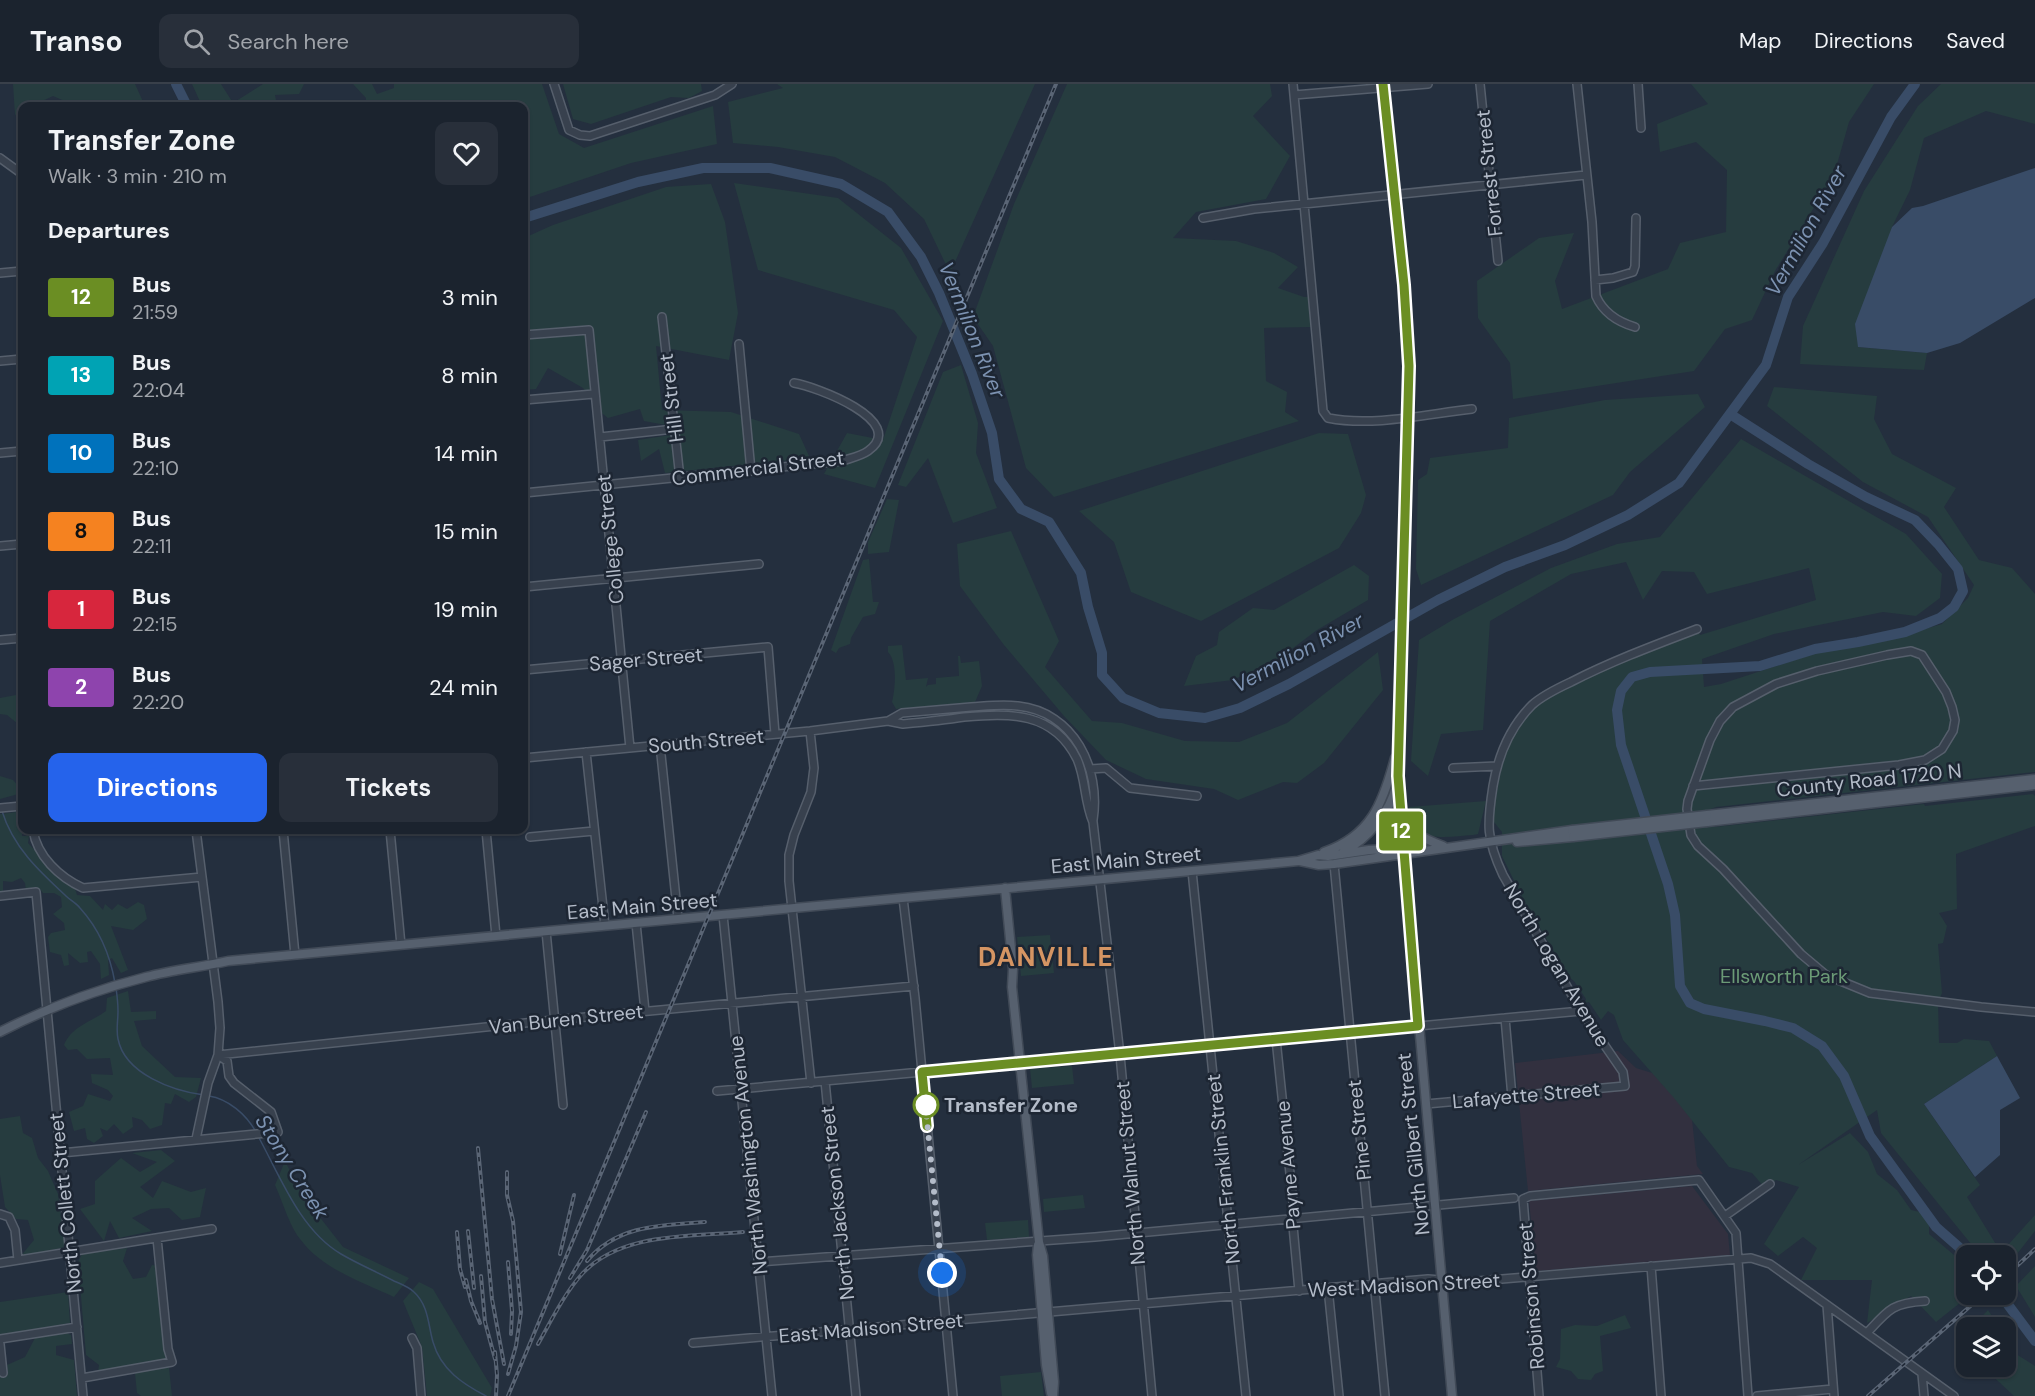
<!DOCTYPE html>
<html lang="en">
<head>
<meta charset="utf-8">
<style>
	body { margin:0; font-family:"DM Sans",sans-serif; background:#282f3a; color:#f1f3f6; height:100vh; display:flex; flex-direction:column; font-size:22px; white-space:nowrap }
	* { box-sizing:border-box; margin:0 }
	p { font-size:20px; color:#a0a4aa }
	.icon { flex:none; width:33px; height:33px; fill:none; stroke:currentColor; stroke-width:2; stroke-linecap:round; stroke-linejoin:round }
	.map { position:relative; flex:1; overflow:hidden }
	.details { position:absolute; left:18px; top:18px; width:510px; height:732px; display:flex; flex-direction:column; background:#1b232e; border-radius:12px; box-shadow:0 2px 4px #0004,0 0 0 2px #39404a }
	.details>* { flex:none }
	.badge { padding:0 12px; border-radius:4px; font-size:21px; line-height:39px }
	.controls { position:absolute; left:1956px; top:1161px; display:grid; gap:12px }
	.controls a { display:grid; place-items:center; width:60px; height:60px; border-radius:12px; background:#1b232e; box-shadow:0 2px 4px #0004,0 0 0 2px #39404a; font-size:30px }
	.you { position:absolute; width:30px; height:30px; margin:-15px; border:4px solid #fff; border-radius:50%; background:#1a73e8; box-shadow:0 0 0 9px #1a73e833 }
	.map>.badge { position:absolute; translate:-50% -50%; box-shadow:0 0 0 3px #fff }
	h2 { padding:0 30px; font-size:22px; line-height:54px }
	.round { display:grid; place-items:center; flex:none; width:63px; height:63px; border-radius:12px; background:#282f3a }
	.head { display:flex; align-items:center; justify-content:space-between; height:102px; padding:0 30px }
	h1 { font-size:28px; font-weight:700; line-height:45px }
	.action { display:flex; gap:12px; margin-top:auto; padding:12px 30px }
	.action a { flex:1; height:69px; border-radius:12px; background:#2563eb; color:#fff; font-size:24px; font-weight:700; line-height:69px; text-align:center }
	.action a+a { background:#282f3a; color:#f1f3f6 }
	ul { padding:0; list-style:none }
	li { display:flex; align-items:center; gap:18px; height:78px; padding:0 30px }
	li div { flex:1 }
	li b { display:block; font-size:22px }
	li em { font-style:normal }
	li .badge { min-width:66px; font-weight:700; text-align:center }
	header { display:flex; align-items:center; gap:36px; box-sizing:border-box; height:84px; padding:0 30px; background:#1b232e; border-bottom:2px solid #39404a }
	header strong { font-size:28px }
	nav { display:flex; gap:33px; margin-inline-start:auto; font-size:21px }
	.search { width:420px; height:54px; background:#282f3a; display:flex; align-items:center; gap:15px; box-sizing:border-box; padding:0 21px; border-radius:12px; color:#a0a4aa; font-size:22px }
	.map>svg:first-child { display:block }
	.medical { fill:#32303f }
	.green { fill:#263c3f }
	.water { fill:#394c67 }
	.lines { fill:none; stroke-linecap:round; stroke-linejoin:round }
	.stream { stroke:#394c67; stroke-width:1.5 }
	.river { stroke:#394c67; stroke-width:10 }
	.minor-casing { stroke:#565f6c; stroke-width:10 }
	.major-casing { stroke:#414a57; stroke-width:11 }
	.minor { stroke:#38414e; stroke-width:7 }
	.major { stroke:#56606e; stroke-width:8 }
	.rail-casing { stroke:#5a6575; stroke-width:4 }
	.rail { stroke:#1d2633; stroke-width:1.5; stroke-dasharray:4.5; stroke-linecap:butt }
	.major-bridge-casing { stroke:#414a57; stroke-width:11; stroke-linecap:butt }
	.major-bridge { stroke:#56606e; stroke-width:8 }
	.line-casing { stroke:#fff; stroke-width:14 }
	.line { stroke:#6b8e23; stroke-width:9 }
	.walk { stroke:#b4bcc9; stroke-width:6; stroke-dasharray:0 10.8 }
	.stop-dot { fill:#fff; stroke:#6b8e23; stroke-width:3 }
	.labels { text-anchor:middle; stroke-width:5; stroke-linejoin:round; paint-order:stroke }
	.street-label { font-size:20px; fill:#b4bcc9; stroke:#1d2633 }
	.park-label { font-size:20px; fill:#6b9a76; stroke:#1d2633 }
	.stop-label { font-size:20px; font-weight:bold; fill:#b4bcc9; stroke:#1d2633; text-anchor:start }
	.water-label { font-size:21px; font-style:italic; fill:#7c92b1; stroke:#1d2633 }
	.district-label { font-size:26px; font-weight:bold; letter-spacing:1.5px; fill:#d59563; stroke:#1d2633 }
</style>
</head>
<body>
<header>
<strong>Transo</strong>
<div class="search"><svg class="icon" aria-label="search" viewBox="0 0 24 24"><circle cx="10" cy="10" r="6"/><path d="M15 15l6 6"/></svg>Search here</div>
<nav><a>Map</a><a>Directions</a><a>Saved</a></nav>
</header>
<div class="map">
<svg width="2035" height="1312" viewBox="0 0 2035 1312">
	<rect width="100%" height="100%" fill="#242f3e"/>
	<path class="medical" d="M1618,967l18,17 29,9 26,33 6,56 6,8 -175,17 -13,-128z
		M1692,1102l36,48 2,21 -194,16 -7,-70z"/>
	<path class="green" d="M13,0h122l10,22h-69l-23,-10 -21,10h-10v5l-7,4z
		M192,0h29l12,19 30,-19h41l-5,10 -24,1 2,11h-75z
		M353,0h19l5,10 17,-6v-4h148l17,50 25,14 129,-42 4,38 -86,19 -107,36v-93h-158v-8z
		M563,0h138l1,7 -13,7 -18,-1 -80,27 -18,-5z
		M777,0h258l-85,189 -26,-54 -39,-36 -50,-26 -57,-10 -45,-4 -5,-41 55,-14z
		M1067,0h203l2,12 -19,20 37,40 -24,43 -70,13 -23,26 63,3 38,12 24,14 -20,21 26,9h4l3,30 -47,1 2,53 21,11 -2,20 14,9 -245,76 -28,-29 -33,-122 -20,-29 41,-113z
		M1691,0h183l-25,38 -15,53 -59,96 -23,49 -27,9 -31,42 -181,28 -3,-36 -32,-45 -1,-37 62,-43 35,-5 -19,48 7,28 106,-40 12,-26 46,-11 1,-62 -31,-28 -36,10 -3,-28 51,-20z
		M1941,0h94v40l-49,-13 -62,27 -14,52 -18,37 -34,120 69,6 -3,17 -124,-6 3,-38 61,-135 54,-85z
		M734,99l104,15 63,50 42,73 -68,167 -51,-14 23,-41 36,7 34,-103 -23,-27 -136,-40z
		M711,100l14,38 13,91 -9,47 -73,-14 6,64 69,2 68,22 11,24 -145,15 -6,-24 -18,12 -3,-21 39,-6v-7l-33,-6 -4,-12 -32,9 -14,-11 -3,-10 -8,-9 -35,-20 -12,21 -12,1v-152l29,-13 113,-38z
		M961,281l17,58 -2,30 21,55 -44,15 -25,-65 -22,29 -8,-2 45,-113z
		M1774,303l103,9 -3,23 18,35 64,34 -12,19 35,53 33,8 23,26v178l-319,35 -10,4 2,15 7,1 209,-23 1,2 108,-12 2,2v30l-79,28 1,55 -18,4 8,13 -4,17 -5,1 4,49 -4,9 1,41h18l7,-4 25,2 8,15 -73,48 56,81 -13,12 30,49 -12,9h-5l-99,-122 -4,-23 -79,55 52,-32 18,19 9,22 20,16 14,20 18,4v20l37,31v29l4,1 -34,27 -25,-26 -44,27 5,-43h-71l16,-32 -14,-11 -25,19 -14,-12 35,-57 -23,-7 -11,8 -13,-15 -23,-6 -55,-69 -51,-58 -9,-25 -6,-4 -7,9 -12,-18 -4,1 1,-4 -12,-18 -5,-4 -45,-76 -22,-45v-24l-8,-10c-1,-12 2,-25 4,-36 4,-32 19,-64 45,-84 39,-31 109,-51 156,-69l1,2 116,-35 -7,-32 -102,26 -13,-22 -32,-1 -19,29 -17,-38 -55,12 -81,47 -7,109 -42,4 -13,42 -17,-15 8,-121 35,-21 97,-51 66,-24 43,-7 81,-98 165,95 36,40 -2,24 -24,18 -33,-4 -109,22 -72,25 2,28 17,-3 92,-30 70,-13 59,-17 26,-26 6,-13 -46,-68 -65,-35 -96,-76z
		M1698,310l7,13 -75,65 -17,23 -192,90 -5,-16 2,-89 9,-6 3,-16 78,-10 1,-30 96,-18z
		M1319,349l29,1 18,61 -5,18 -22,35 -138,73 -70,-29 -17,-50 -35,-31z
		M887,415l12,1 -10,52 -21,2v-12z
		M1011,447l48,110 -14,26 47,54 30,2 63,18 54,1 48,-19 91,-71 5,38 -59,73 -27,20 -14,-1 -45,18 -24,-11 -68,-10 -40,-19 -42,-44 -60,-71 -44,-59 -3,-42z
		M869,475l4,43h6l-4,12 -12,3 -12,21 -1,6 -11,4 -3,5 -5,-3 32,-90z
		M1354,481l15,11 -1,24 -51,30 -37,28 -47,22 -49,6 12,-30 21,-11 2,-13 34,-24 21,2z
		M902,561l4,35 22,-2 -2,9 2,-2 8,-1v-6l23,-2 -1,-20h2l1,7 18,-2 3,25 -7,16 -79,7 -4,-7c3,-12 6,-40 -4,-50v-6z
		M16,611l6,5v27l-15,-12 -7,-1v-16z
		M0,692l13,4 9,10v3l-22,6z
		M1486,717l-8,33 -5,1c-27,2 -61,10 -64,-28z
		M17,728l5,12v12h7l-1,7 16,17 4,-2 6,2c3,14 20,20 23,35l13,1 13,14 2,-6 7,6 6,-6 9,5 11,-7 6,3 3,14 -14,11 -22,-4 17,44 -7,3 -9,-15 -4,2 1,15 -8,4 -1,-15 -9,-13 -4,1 1,10 -8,1 -12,-10 1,12 -5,1 -3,-11 -11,-3 -2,-15 3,-4 14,-3 -1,-7 -11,-9 9,-7 -1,-10 -7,-4h-11l-3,-4 -14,1 -1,-7 -4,-5 -9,4 -9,-1v10l-3,1v-78z
		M1050,851l4,38 -33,3 -4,-39z
		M128,907l3,21 25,-1v8l-22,2 8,25 33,31 26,1 -5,19 -7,5 -14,-8 -4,10 -6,-1 -3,22 -12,4 -8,-9 -10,-3 1,10 -10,7 -9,-10 -7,7 -7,-3 3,8 -9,7 -7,-4 -2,-11 -11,3 -5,-19 14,-6 5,-12 22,7 3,-5 -5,-6 -16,-7 -1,-9 22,1 -3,-17 -23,1 -10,-10 -9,1 -4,-5c8,-19 27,-23 42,-34l1,-13z
		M1072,982l2,18 -42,4 -2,-19z
		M20,1032l3,17 9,5 6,20 10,13 10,23 7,53 -45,10 14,-17 -6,-20 -12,-1 -11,-12 -5,-32v-56z
		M161,1066l14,11 -35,26 13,11 9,-17 29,11 15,-4 -6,29 -18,3 -13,-12 -18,1 -19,9 20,13 -33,7 -9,-17 -6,20 -24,-32 15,-5v-23l26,-23 19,14 17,-10 -25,-9z
		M285,1077l16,32 42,54 66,31 -15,19c-32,-15 -72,-28 -94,-58 -10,-12 -18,-39 -25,-54z
		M1083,1111l2,13 -41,4 -1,-13z
		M2035,1131v16l-18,23 -11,10v-8l-7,-1z
		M1028,1136l1,17 -42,3 -2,-17z
		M127,1164l-4,13 10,18 13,-2 6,-12 6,1 9,94 -69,12 1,-7 -13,-10 -8,-93 4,-8z
		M2035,1182v51l-19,-31z
		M419,1198l14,7 59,99 -2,8h-63l-5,-49 -19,-46z
		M68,1208l2,31 -70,12v-33z
		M1988,1226l11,17h-27z
		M1625,1231l6,13 -31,8 3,35 -8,3 -4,6 -13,-1 -7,-8 -15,-4 4,-8 1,-30 14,-4 22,1z
		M66,1249l5,2 1,9 -16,2v9l18,5 3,36h-77v-21l4,3 4,-5 -1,-8 18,-8 10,-19z
		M2006,1254l10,16 19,12v30h-21l-31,-29 23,-1z
		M165,1283l4,1 3,28h-31l-4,-3 -2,-20z
		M1041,1288l3,24h-42l-2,-20z"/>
	<path class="water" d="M2035,84v130l-75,45 -33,10 -69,-6 -3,-23 37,-97 20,-19 11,-2z
		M1997,972l23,42 -20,12v45l-25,22 -51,-73z"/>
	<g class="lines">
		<path class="stream" d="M2,727c11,36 37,60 64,85 4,4 10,7 14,12 20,22 30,46 35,75
			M116,904c1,7 2,15 2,23 0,10 -2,19 0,28 7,35 55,52 86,56
			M209,1012c19,3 37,18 47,36
			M258,1052c22,40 42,94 83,118 17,10 36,18 53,27 7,3 15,6 20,11 15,14 14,33 19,50 8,28 30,42 53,54"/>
		<path class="river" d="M176,0l11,22
			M524,134l114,-36 65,-14h67l71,16 47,28 33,45 18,36 33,81 20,59 7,46 22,30 28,13 32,51 7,34 14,46v22l21,23 36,15 46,5 35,-10 49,-24 149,-84 67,-33 60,-22 63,-30 51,-32 87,-118 22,-68 35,-54 68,-126 24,-33
			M1730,330l78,50 58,33 49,23 23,24 20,25 5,22 -9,16 -14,11 -35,14 -47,10 -43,7 -55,17 -110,6 -18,5 -11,14 -4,19 4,35 47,139 7,31 5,71 10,17 14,6 61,12 28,7 29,18 22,30 26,60 66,91 33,29
			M2006,1218l29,39"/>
		<defs>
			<path id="minor" d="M554,0l15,46 11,5 10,1 125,-41 17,-11
				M1293,0l30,327 5,7c45,9 99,-4 144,-9
				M1480,0l18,177
				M1577,0l15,138 4,74c7,16 22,26 39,31
				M1638,0l3,44
				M1294,11l134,-11
				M0,74l22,16
				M1203,134l51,-9 332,-34
				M0,189l22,-2
				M1595,196l18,-2 20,-6 2,-6 1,-48
				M662,233l18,161
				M524,251l65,-5 41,418
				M739,260l12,127
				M0,277l22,-2
				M524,316l70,-6
				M600,353l74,-8
				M0,369l22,-2
				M524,409l318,-32c9,-3 19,-5 26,-10 42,-30 -54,-65 -74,-68
				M0,462l22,-2
				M524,503l235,-23
				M0,556l22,-2
				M524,586l244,-23 7,87
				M888,637l14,-8c23,-2 46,-4 69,-6 16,-1 31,-3 47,-1 56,6 83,62 75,114
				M810,647l4,37 -3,24 -17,43 -5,20v26l22,202
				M660,661l18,173
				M586,668l19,174
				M524,674l286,-27 78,-10 15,3c21,-2 41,-4 61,-7 45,-4 89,-6 113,42 9,20 7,42 16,63l27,233 32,341
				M1453,684l44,-2
				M1090,685l16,-1 24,20 67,8
				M1693,702l206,-21 26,-5 17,-11 11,-18 2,-11 -3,-13 -6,-15 -24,-37 -11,-4 -24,4 -70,16 -41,13 -43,23 -13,14 -10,19 -22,61 -1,8 4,26 7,11 25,23 78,85 25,21 44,18 111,14 54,5
				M0,724l22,-2
				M33,746c4,26 26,47 50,58l119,-11
				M283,746l12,125
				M390,746l11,115
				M486,746l10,106
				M530,753l64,-6
				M1334,780l51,532
				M1192,787l54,525
				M0,812l36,-4 47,504
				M903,814l12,100 38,398
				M723,831l49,481
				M636,839l9,88
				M546,847l17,174
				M1505,934l7,79
				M1276,955l18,173 -1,14 6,65
				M825,997l31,315
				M717,1007l864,-80
				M1426,1020l199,-18 -2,-14 -42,-61 -78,-136c-17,-36 -16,-51 -10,-89 5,-30 17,-59 39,-81 11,-10 26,-17 39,-23 41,-21 84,-37 126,-53
				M196,1055l12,-56 10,-28 336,-35 360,-34
				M61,1069l217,-21 -7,-20 -37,-29 -5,-7 -2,-15 -9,-6 2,-27 -2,-26 -22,-172
				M0,1130l9,3 6,13 3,30
				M1725,1132l45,-32
				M758,1178l337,-25 419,-39
				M0,1179l212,-34
				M1651,1182l10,130
				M1328,1204l11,108
				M1827,1221l7,91
				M1867,1249c21,-23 25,-30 58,-32
				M412,1254l5,10 4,48
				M0,1255l77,-12
				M693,1259l735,-64 38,3 285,-24 19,6 184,132
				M0,1260l3,29
				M1922,1290l2,22
				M82,1294l90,-16 -4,-13 -11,-111
				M1539,1312l-16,-197 7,-3 169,-16 37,53 12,163
				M1757,1312l76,-7"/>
			<path id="major" d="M1383,0c12,111 26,221 26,333l-11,329 1,53 53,597
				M1402,728c12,22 17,25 41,34
				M1707,731l328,-36
				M1707,738l328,-37
				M1517,758l56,-5
				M1344,767c23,-11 47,-40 52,-65
				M1324,768c47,-16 59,-49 71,-94
				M1300,777l19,4 15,-1 238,-34
				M1005,804l8,81 -1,18 27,255 4,14 11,126 -1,14
				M0,948c47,-24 95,-42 146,-55 27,-7 55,-10 82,-16l1070,-100 20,-6 10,1 41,-6 20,-1 14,5
				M1038,1161l-1,10 9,110 5,28"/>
		</defs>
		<use href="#minor" class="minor-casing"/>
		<use href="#major" class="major-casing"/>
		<use href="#minor" class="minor"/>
		<use href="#major" class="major"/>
		<defs>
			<path id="rail" d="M478,1064l14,151 12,65
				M507,1088v23l6,26 8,91 -5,34 -8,28
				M468,1147l6,57
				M457,1148l3,37 5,18
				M560,1170l14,-59
				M587,1177c30,-36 74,-36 118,-39
				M508,1178l4,49 -1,23
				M481,1192l4,46 10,37
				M2006,1192l29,-27
				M570,1194l17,-28 59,-138
				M466,1196l5,21 9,22
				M538,1260c13,-23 26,-50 44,-70 39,-42 108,-37 161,-42
				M495,1268l2,23 -1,21
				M508,1312l548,-1312
				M1868,1312l116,-102"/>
		</defs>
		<use href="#rail" class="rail-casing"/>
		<use href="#rail" class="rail"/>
		<defs>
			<path id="major-bridge" d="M1572,746l135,-15
				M1573,753l134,-15"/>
		</defs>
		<use href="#major-bridge" class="major-bridge-casing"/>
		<use href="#major-bridge" class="major-bridge"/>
	</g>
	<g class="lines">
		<defs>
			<path id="line" d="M927,1042l-5,-54 496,-46 -20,-250 11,-410 -5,-81 -21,-201"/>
		</defs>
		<use href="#line" class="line-casing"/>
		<use href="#line" class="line"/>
		<path class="walk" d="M926,1021l-1,-5 17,173"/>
	</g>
	<circle class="stop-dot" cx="926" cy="1021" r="12"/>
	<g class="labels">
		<g class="street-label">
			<text transform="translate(1489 89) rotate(-96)" y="7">Forrest Street</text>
			<text transform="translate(671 314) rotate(-97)" y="7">Hill Street</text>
			<text transform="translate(758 384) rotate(-7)" y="7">Commercial Street</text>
			<text transform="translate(610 455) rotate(-96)" y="7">College Street</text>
			<text transform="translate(646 575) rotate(-5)" y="7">Sager Street</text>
			<text transform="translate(706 657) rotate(-5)" y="7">South Street</text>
			<text transform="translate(1869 696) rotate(-6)" y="7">County Road 1720 N</text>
			<text transform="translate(1126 776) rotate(-5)" y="7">East Main Street</text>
			<text transform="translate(642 822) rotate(-5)" y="7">East Main Street</text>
			<text transform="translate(1557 881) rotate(59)" y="7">North Logan Avenue</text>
			<text transform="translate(566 935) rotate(-6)" y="7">Van Buren Street</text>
			<text transform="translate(1526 1011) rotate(-5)" y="7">Lafayette Street</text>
			<text transform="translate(1359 1046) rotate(-96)" y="7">Pine Street</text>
			<text transform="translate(1413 1060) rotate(-96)" y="7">North Gilbert Street</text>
			<text transform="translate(748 1071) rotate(-96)" y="7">North Washington Avenue</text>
			<text transform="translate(1288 1081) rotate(-95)" y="7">Payne Avenue</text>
			<text transform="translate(1223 1085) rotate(-96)" y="7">North Franklin Street</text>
			<text transform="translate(1130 1089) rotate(-95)" y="7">North Walnut Street</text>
			<text transform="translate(65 1119) rotate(-96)" y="7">North Collett Street</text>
			<text transform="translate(837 1119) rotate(-96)" y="7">North Jackson Street</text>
			<text transform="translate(1404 1201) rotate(-3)" y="7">West Madison Street</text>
			<text transform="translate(1531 1212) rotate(-95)" y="7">Robinson Street</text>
			<text transform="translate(871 1244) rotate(-5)" y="7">East Madison Street</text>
		</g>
		<g class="park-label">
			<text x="1784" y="899">Ellsworth Park</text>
		</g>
		<g class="stop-label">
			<text x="944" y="1028">Transfer Zone</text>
		</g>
		<g class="water-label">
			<text transform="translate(1806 147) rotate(-61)" y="7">Vermilion River</text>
			<text transform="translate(972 246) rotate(68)" y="7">Vermilion River</text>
			<text transform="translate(1298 569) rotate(-28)" y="7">Vermilion River</text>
			<text transform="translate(292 1083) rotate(58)" y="7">Stony Creek</text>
		</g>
		<g class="district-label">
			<text x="1046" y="882">DANVILLE</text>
		</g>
	</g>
</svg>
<div class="controls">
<a><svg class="icon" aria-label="locate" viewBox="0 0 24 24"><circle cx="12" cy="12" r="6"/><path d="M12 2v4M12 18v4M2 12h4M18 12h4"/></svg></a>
<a><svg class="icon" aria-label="layers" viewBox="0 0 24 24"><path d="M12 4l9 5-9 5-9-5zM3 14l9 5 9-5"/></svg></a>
</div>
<div class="you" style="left:942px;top:1189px"></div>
<b class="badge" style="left:1401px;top:747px;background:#6b8e23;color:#fff">12</b>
<section class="details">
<div class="head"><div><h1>Transfer Zone</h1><p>Walk · 3 min · 210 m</p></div><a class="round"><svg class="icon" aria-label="heart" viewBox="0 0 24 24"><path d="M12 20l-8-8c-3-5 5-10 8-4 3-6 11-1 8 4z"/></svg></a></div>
<h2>Departures</h2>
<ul>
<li><span class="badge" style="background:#6b8e23;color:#fff">12</span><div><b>Bus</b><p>21:59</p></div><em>3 min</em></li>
<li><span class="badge" style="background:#00a3b4;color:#fff">13</span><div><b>Bus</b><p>22:04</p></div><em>8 min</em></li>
<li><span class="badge" style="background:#0072bc;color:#fff">10</span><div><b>Bus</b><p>22:10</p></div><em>14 min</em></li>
<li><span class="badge" style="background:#f58220;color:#111">8</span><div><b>Bus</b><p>22:11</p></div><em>15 min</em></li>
<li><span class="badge" style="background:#d7263d;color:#fff">1</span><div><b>Bus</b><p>22:15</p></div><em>19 min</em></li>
<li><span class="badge" style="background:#8e44ad;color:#fff">2</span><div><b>Bus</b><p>22:20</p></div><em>24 min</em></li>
</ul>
<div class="action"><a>Directions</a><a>Tickets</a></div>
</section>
</div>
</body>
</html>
